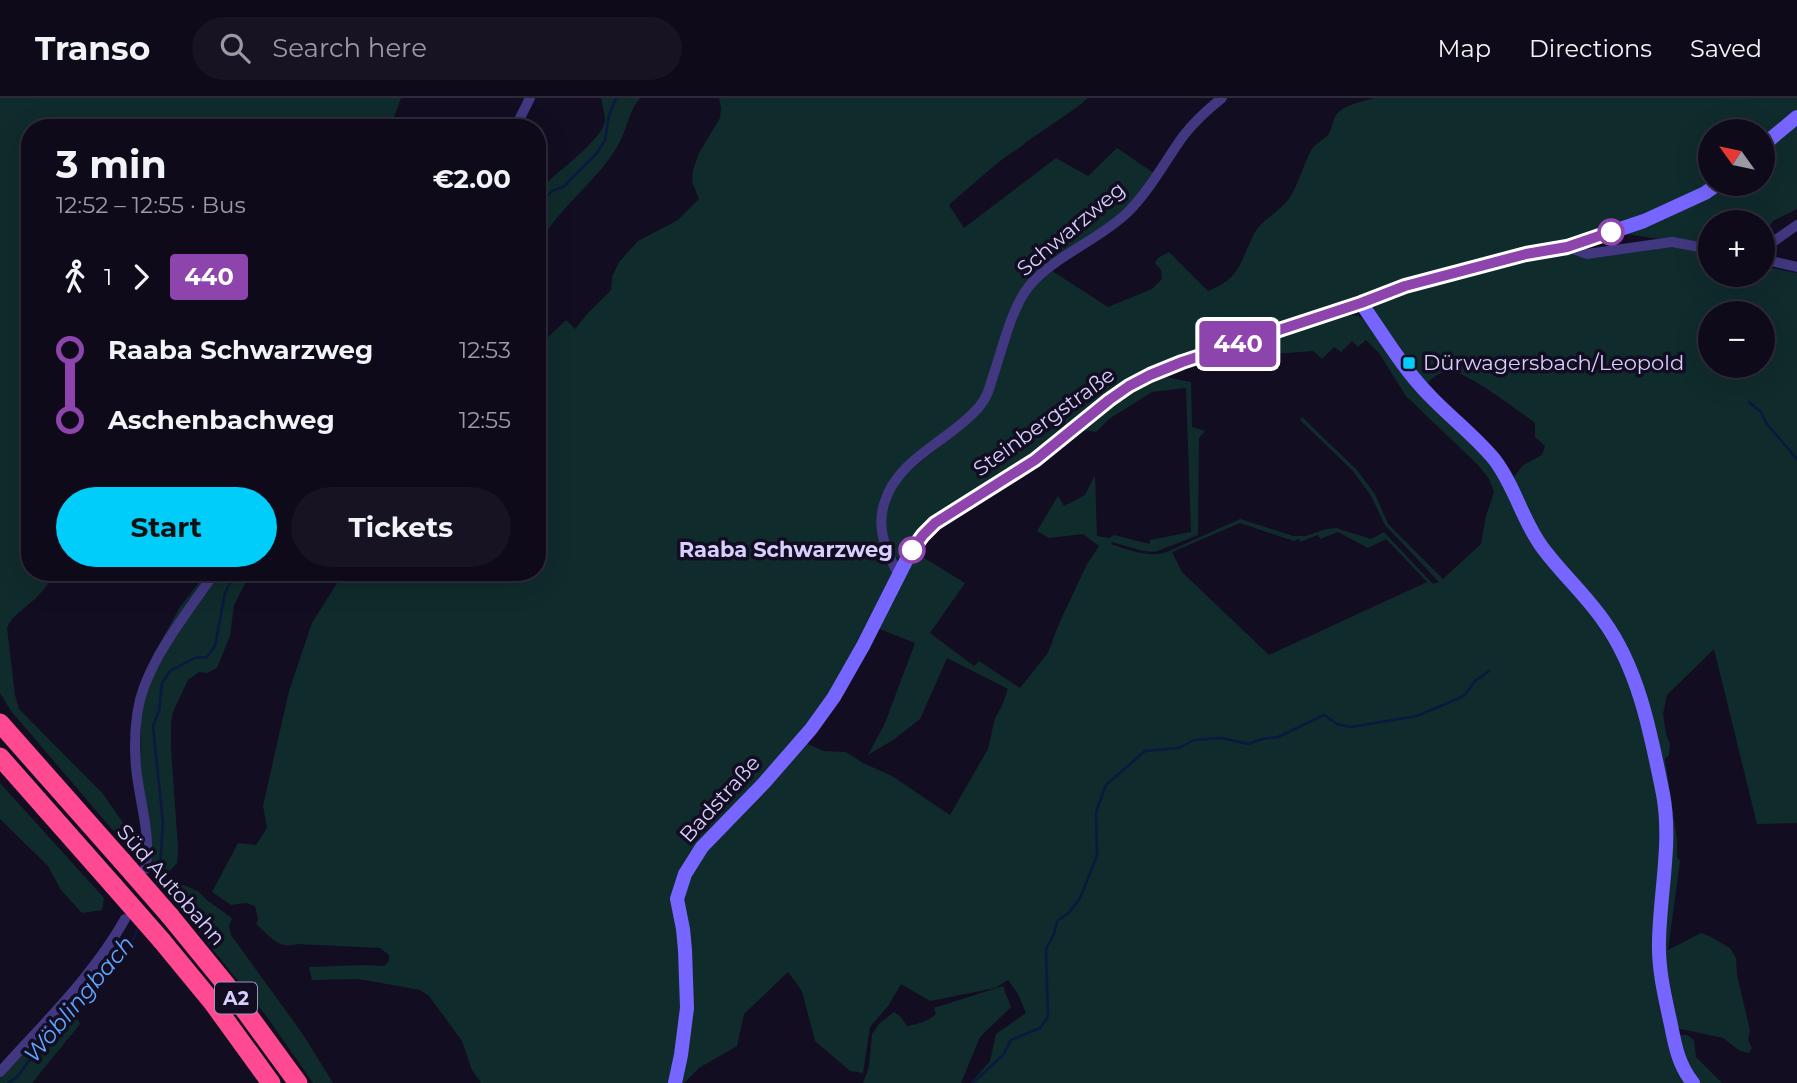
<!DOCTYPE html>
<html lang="en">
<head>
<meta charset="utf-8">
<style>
	body { margin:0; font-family:Montserrat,sans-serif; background:#171323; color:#f1f3f6; height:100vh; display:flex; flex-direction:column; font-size:26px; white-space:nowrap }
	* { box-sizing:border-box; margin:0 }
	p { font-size:23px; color:#9b9aa2 }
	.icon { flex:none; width:38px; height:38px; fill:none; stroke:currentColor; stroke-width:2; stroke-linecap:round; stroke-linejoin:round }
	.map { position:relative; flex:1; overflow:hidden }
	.details { position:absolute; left:21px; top:21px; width:525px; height:462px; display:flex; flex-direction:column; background:#0e0a1a; border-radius:28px; box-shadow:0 7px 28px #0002,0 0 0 2px #2e2b39 }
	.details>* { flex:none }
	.badge { padding:0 14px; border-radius:5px; font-size:24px; line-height:46px }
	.needle { width:46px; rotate:303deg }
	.fabs { position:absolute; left:1698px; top:21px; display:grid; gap:14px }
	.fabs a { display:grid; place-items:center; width:77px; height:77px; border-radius:50%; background:#0e0a1a; box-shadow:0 7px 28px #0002,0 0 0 2px #2e2b39; font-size:35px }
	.map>.badge { position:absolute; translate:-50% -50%; box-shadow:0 0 0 4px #fff }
	.legs { display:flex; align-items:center; gap:10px; height:77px; padding:0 35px; font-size:23px }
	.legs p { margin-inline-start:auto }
	.headline { display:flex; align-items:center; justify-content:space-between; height:119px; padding:0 35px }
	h1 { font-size:38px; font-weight:700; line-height:52px }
	.button { display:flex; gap:14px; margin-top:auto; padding:14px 35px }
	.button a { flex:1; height:80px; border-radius:42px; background:#00cdfa; color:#111; font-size:28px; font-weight:700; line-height:80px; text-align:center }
	.button a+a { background:#171323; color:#f1f3f6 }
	ul { padding:0 35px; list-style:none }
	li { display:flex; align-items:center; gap:24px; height:70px; font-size:26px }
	li i { display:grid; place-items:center; width:10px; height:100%; margin:0 9px; background:currentColor }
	li i::after { content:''; width:18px; height:18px; margin:-9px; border:5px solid; border-radius:50%; background:#0e0a1a }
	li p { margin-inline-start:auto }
	li:first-child i { background:linear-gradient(#0000 50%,currentColor 0) }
	li:last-child i { background:linear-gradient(currentColor 50%,#0000 0) }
	header { display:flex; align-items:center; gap:42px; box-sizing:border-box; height:98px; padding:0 35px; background:#0e0a1a; border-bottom:2px solid #2e2b39 }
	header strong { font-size:33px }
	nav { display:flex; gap:38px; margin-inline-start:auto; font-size:24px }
	.search { width:490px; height:63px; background:#171323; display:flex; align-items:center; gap:18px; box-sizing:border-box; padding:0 24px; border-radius:38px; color:#9b9aa2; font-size:26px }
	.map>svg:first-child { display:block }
	.green { fill:#102b2c; fill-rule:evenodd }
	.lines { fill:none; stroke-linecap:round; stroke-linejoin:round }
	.stream { stroke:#09193f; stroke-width:2.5 }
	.street { stroke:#413881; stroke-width:10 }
	.secondary { stroke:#7666ff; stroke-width:14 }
	.highway { stroke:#ff4a92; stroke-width:19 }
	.highway-bridge { stroke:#ff4a92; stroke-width:19 }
	.line-1-casing { stroke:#fff; stroke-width:16 }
	.line-1 { stroke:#8e44ad; stroke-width:10 }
	.stop-1-dot { fill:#fff; stroke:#8e44ad; stroke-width:3.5 }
	.poi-dot { fill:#00cdfa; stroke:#130d22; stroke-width:2.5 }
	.labels { text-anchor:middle; stroke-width:7; stroke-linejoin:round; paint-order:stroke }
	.shield { fill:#130d22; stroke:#9d95bd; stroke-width:2 }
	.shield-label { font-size:19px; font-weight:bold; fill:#d8cfff }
	.street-label { font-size:21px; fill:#d8cfff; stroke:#130d22 }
	.poi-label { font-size:21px; fill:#d8cfff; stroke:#130d22; text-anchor:start }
	.stop-label { font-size:21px; font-weight:bold; fill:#d8cfff; stroke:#130d22; text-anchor:end }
	.water-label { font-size:23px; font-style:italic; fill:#5da7ff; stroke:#130d22 }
</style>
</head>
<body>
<header>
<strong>Transo</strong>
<div class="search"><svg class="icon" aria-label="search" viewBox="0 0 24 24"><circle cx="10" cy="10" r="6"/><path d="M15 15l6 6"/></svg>Search here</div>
<nav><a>Map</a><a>Directions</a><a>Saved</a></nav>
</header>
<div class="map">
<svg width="1797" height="985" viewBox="0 0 1797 985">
	<rect width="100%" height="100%" fill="#130d22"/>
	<path class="green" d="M0,0h401l-11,30h-360v444h26c-6,10 -13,19 -21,27 -11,10 -23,16 -28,29l8,67 4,14 84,85 21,30 2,6 -2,5 -8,-1 -105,-123 -11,-18z
		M601,0h39c-12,14 -13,33 -23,49 -22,37 -61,62 -80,101v-56c14,-16 67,-52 68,-72 0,-7 -3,-15 -4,-22z
		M719,0h369l-12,10 -50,34c-6,7 -15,10 -22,16 -19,15 -37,31 -55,47l15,23 92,-70 32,18 29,-28 38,26 -26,33 -101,77 -49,119 -72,60 -25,39 12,70 -89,171 19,8 22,1 17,11 29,13 58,39 38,-66 7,-31 7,-12 6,-17 -61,-31 -27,61 -27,21 -25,15 17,-32 30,-80 -38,-15 39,-75 49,30 -35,50 44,33 5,-5 41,27 28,-35 10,-27 29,-62 12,-18 -16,-12 -34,4 -12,-7 21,-35 6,10 21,-11 10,-20 2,61 12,2 5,-3 36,9v-4l41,-8 -5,-144 -34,4 -43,27 -13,13 -15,-2 52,-41 32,-15 1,3 25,5 1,45 13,4 -6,7 -1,97 -43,17 -12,-1 -31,-9 -1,2c19,6 35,14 56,8l73,-33 53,17h13l20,-7 10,-1 35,11 13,-7 49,52 6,-2 -54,-57 -14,-29 -18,-25 -53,-51 2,-3 54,52 19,25 13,30 55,55 38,-35 5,-28 8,-24 -5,-13 -10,-13 -73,-70 -27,-43 -13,-13 -8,7 -6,-6 -11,11 -7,-5 -12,12 -9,-8 -39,3 -4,-13 77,-26 11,1 7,4 116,130 112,161 25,40 23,66 22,106 -6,93 32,167h-718l19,-22 6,-27 30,-21 -8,-19 -10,-14 -13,8 -65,13 -29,-17 -13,22 -18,21 -7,46 -13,-2 -35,-30 -13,-50 -14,-19 -44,42 -7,32 -38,22 -15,15h-203l-9,-13 -10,-29 -33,-45 -9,-6 -61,-11 -47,1 -3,-13 55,-2 20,1 5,-5v-6l-9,-7 -83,-4c-18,6 -27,-8 -41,-20l2,-4 -3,-14 -9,-3 -15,2 -19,-13 26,-49 18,2 11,-17 -4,-22 26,-115 23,-68 32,-51h193v-224l29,-28 9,9 13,-16 23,-23 1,-13 7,-15 19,-21 40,-21 21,-21 -7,-17 1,-12 6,-17 21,-35 1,-10zM1240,425l54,18 5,-2 1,3 18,-7 2,4 18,-7 30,16 18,-9 41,43 -158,73 -87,-83 -10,-20z
		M1374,0h423v111l-24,12 -11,15v-14h-52v25l-115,-18 -69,25 -346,104 -174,116 -105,85 -4,-1 -8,-12 -4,-14 2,-28 13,-25 62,-51 34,-50 25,-70 12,-21 19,-16 56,36 44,-18 10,-10 -1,-9 -6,-7 3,-5 11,-6 39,39c34,-14 31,-28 46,-57 7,-14 24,-21 34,-34 11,-15 14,-33 23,-49 3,-7 11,-10 16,-15 5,-6 5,-13 8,-19 6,-12 27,-15 39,-19zM1710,33h52v53h-52z
		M1672,149l38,7v21h52v-9l35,7v550l-40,1 -43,-175 -47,46 -4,19 3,20 4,10 -1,11 -4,4 12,80v18l3,4 -12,89 33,-17 8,3 21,12 6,10 1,17 13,55 -2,10 4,8 -3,5 -9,-2 -17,-13 -47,-10 -12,-64 5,-94 -30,-186 -94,-140 -33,-64 11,-15 19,-10 3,-9 -10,-9v-14c-15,-11 -71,-54 -86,-52 -10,1 -17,7 -23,14l-65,-82 205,-51 20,7zM1710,215h52v53h-52z
		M204,474h47l-17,33 -4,31 -13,32 -10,5 -8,-1 -11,8 -15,32 -2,11v25l7,100 -1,15 -7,8 -20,-8 -10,-97 1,-46 11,-63 28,-50 21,-27z
		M0,685l104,115 -2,12 -20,3 -21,-23 -13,-24 -48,-47z
		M184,787l15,7 9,9 24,17 -3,8 2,9 73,101 29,47h-20l-46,-66 -99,-123 10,-8z
		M1003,888l8,21 -31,30 -19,46h-98l6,-16 3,-33 7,-10 15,-12 6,4 7,10c11,-2 20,-4 29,-12l-2,-6z
		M69,903l11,23 -48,59h-32v-5z
		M1679,937h8l7,5 2,17 26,26h-23l-8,-10z"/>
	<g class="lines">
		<path class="stream" d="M537,109l15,-16 11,-4 34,-34 8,-13 4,-25 7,-17
			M1749,304l12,10 5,11 31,36
			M155,791l4,-9 4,-57 -10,-97 6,-15 3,-28 8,-12 25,-13 12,-1 8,-11 10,-53 10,-21
			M8,985l9,-6 38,-52 77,-83 7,-15
			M973,985l30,-28 8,-15 29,-12 8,-11 -2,-68 8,-15 3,-13 12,-8 11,-15 17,-42 -1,-44 10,-27 39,-34 34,-3 15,-8 28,-2 26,6 14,-5 16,-2 46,-22 13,9 14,3 66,-11 47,-20 11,-15 14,-10"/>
		<path class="street" d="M515,30l15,-30
			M1567,149l20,7 85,-12 38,7
			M1762,154l8,-8 27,-19
			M1762,161l35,8
			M898,476c-11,-23 -22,-44 -14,-70 13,-46 66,-63 95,-97 9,-10 11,-22 15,-34 9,-26 18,-67 36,-88 26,-30 69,-45 98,-73 22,-22 37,-51 56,-77 11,-14 24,-26 38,-37
			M145,771c7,-34 -6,-68 -9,-102 -2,-25 -1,-56 8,-80 16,-42 46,-78 71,-115
			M0,974c44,-49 93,-96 125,-153"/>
		<path class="secondary" d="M1762,48l35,-29
			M1361,205c22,31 42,66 69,93 21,22 45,40 64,63 21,27 28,61 48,88 19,26 43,47 61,73 36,49 48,115 60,174 9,48 -3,98 -4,147 -1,28 6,56 12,84 4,21 8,41 22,58
			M675,985l6,-28 6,-47 -2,-58 -2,-21 -6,-30 8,-25 17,-27 62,-64 47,-54 23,-32 29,-51 48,-95 12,-16 12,-12 100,-63 74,-60 20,-14 21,-11 32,-13 179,-59 44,-17 121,-32 41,-7 77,-26 61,-28 13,-9"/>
		<path class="highway" d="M0,625l122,138
			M0,659l113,128
			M170,818l57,70 71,97
			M162,843l51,62 58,80"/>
		<path class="highway-bridge" d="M122,763l48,55
			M113,787l49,56"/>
	</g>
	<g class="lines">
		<defs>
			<path id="line-1" d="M912,452l11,-15 12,-12 100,-63 74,-60 20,-14 21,-11 32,-13 179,-59 44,-17 121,-32 41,-7 44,-15"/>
		</defs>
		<use href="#line-1" class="line-1-casing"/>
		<use href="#line-1" class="line-1"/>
	</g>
	<g class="stop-1-dot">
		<circle cx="1611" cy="134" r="12"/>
		<circle cx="912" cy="452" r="12"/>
	</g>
	<rect class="poi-dot" x="1402" y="258" width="14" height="14" rx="3.5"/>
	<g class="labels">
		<rect class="shield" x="215" y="884.5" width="42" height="31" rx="5"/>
		<g class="shield-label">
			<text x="236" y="907">A2</text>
		</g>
		<g class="street-label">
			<text transform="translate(1071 131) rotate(-40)" y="7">Schwarzweg</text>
			<text transform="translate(1044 324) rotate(-36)" y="7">Steinbergstraße</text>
			<text transform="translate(720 701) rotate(-48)" y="7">Badstraße</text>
			<text transform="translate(171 787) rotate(49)" y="7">Süd Autobahn</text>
		</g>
		<g class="poi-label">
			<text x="1423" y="272">Dürwagersbach/Leopold</text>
		</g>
		<g class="stop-label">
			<text x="893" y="459">Raaba Schwarzweg</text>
		</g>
		<g class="water-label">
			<text transform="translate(79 901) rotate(-50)" y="8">Wöblingbach</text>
		</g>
	</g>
</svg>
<div class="fabs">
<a><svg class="needle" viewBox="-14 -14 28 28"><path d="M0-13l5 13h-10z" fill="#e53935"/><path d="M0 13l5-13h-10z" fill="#9b9aa2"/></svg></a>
<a>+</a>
<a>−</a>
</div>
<b class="badge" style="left:1238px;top:246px;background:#8e44ad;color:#fff">440</b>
<section class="details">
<div class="headline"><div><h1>3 min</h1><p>12:52 – 12:55 · Bus</p></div><b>€2.00</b></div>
<div class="legs"><svg class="icon" aria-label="walk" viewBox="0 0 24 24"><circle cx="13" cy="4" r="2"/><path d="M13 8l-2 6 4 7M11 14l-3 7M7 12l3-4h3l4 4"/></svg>1<svg class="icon" aria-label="forward" viewBox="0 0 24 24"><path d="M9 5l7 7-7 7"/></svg><b class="badge" style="background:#8e44ad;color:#fff">440</b></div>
<ul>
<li><i style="color:#8e44ad"></i><b>Raaba Schwarzweg</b><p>12:53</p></li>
<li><i style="color:#8e44ad"></i><b>Aschenbachweg</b><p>12:55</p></li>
</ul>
<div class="button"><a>Start</a><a>Tickets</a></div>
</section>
</div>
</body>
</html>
